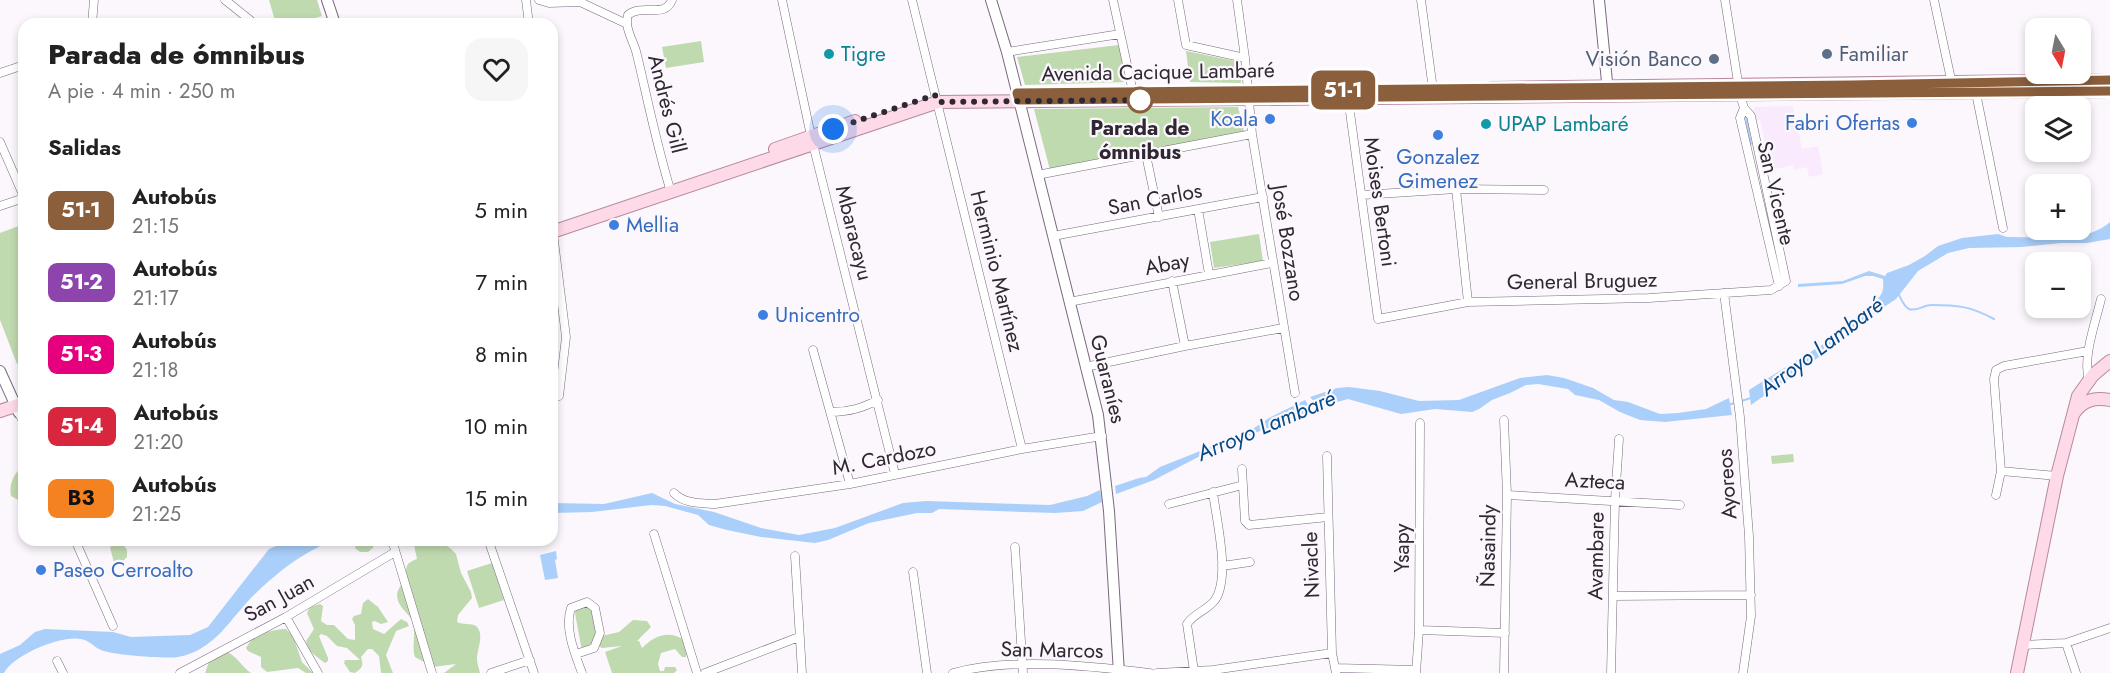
<!DOCTYPE html>
<html lang="es">
<head>
<meta charset="utf-8">
<style>
	body { margin:0; font-family:Jost,sans-serif; background:#f6f6f6; color:#222; height:100vh; display:flex; flex-direction:column; font-size:22px; white-space:nowrap }
	* { box-sizing:border-box; margin:0 }
	p { font-size:20px; color:#767676 }
	.icon { flex:none; width:33px; height:33px; fill:none; stroke:currentColor; stroke-width:2; stroke-linecap:round; stroke-linejoin:round }
	.map { position:relative; flex:1; overflow:hidden }
	.sheet { position:absolute; left:18px; top:18px; width:540px; height:528px; display:flex; flex-direction:column; background:#fff; border-radius:18px; box-shadow:0 3px 9px #0003 }
	.sheet>* { flex:none }
	.badge { padding:0 12px; border-radius:9px; font-size:21px; line-height:39px }
	.needle { width:39px; rotate:170deg }
	.fabs { position:absolute; left:2025px; top:18px; display:grid; gap:12px }
	.fabs a { display:grid; place-items:center; width:66px; height:66px; border-radius:12px; background:#fff; box-shadow:0 3px 9px #0003; font-size:30px }
	.you { position:absolute; width:30px; height:30px; margin:-15px; border:4px solid #fff; border-radius:50%; background:#1a73e8; box-shadow:0 0 0 9px #1a73e833 }
	.map>.badge { position:absolute; translate:-50% -50%; box-shadow:0 0 0 3px #fff }
	h2 { padding:0 30px; font-size:22px; line-height:54px }
	.round { display:grid; place-items:center; flex:none; width:63px; height:63px; border-radius:18px; background:#f6f6f6 }
	.overview { display:flex; align-items:center; justify-content:space-between; height:102px; padding:0 30px }
	h1 { font-size:28px; font-weight:800; line-height:45px }
	ul { padding:0; list-style:none }
	li { display:flex; align-items:center; gap:18px; height:72px; padding:0 30px }
	li div { flex:1 }
	li b { display:block; font-size:22px }
	li em { font-style:normal }
	li .badge { min-width:66px; font-weight:700; text-align:center }
	.map>svg:first-child { display:block }
	.built { fill:#faeafe }
	.green { fill:#c0dab0 }
	.water { fill:#a9cffa }
	.lines { fill:none; stroke-linecap:round; stroke-linejoin:round }
	.stream { stroke:#a9cffa; stroke-width:2 }
	.minor-casing { stroke:#7b6880; stroke-width:9 }
	.tertiary-casing { stroke:#7b6880; stroke-width:12 }
	.primary-casing { stroke:#b58a9d; stroke-width:14 }
	.minor { stroke:#fff; stroke-width:8 }
	.tertiary { stroke:#fff; stroke-width:10 }
	.primary { stroke:#fed9e7; stroke-width:12 }
	.line-casing { stroke:#fff; stroke-width:14 }
	.line { stroke:#8b5e3c; stroke-width:9 }
	.walk { stroke:#2f2731; stroke-width:6; stroke-dasharray:0 10.8 }
	.culture-dot { fill:#0f9aa8; stroke:#fbf7fc; stroke-width:2 }
	.service-dot { fill:#5c6f8a; stroke:#fbf7fc; stroke-width:2 }
	.stop-dot { fill:#fff; stroke:#8b5e3c; stroke-width:3 }
	.shop-dot { fill:#3f7fe0; stroke:#fbf7fc; stroke-width:2 }
	.labels { text-anchor:middle; stroke-width:4.5; stroke-linejoin:round; paint-order:stroke }
	.culture-label { font-size:21px; fill:#0d838f; stroke:#fbf7fc; text-anchor:start }
	.service-label { font-size:21px; fill:#4e5e75; stroke:#fbf7fc; text-anchor:start }
	.street-label { font-size:21px; fill:#2f2731; stroke:#fbf7fc }
	.shop-label { font-size:21px; fill:#366cbe; stroke:#fbf7fc; text-anchor:start }
	.stop-label { font-size:21px; font-weight:bold; fill:#2f2731; stroke:#fbf7fc }
	.water-label { font-size:22px; font-style:italic; fill:#014987; stroke:#fbf7fc }
</style>
</head>
<body>
<div class="map">
<svg width="2110" height="673" viewBox="0 0 2110 673">
	<rect width="100%" height="100%" fill="#fbf7fc"/>
	<path class="built" d="M1793,106l9,43 16,-3 5,28 -14,3 -2,-10 -13,3 -1,-5 -22,5 -11,-50h-7l-1,-8 3,-5z"/>
	<path class="green" d="M269,0h48l5,16 -26,8h-20z
		M701,41l3,21 -38,6 -4,-21z
		M1119,45l7,37 -101,3 -8,-28z
		M1186,51l54,11 1,21 -51,-1z
		M1238,107l6,24 -194,39 -16,-61z
		M24,224v137l-7,3 -17,-44v-87z
		M1259,234l4,27 -49,7 -4,-26z
		M1793,454l1,8 -22,2 -1,-8z
		M19,470h5v33l-13,-7c-2,-8 1,-20 8,-26z
		M361,540h16l-3,1 -1,7 -5,4h-8l-5,-4 1,-4 6,-2z
		M413,540h24l13,8 6,6 5,19 10,19 1,6 -14,17 -1,7c6,3 14,1 19,4 9,8 1,23 1,33 0,5 2,9 3,14h-36l12,-9 -23,3 -18,-10c-4,-11 2,-25 -3,-37 -4,-7 -11,-11 -14,-19 -3,-10 2,-13 6,-21 5,-11 -3,-15 13,-21z
		M117,543l6,1 4,6v7l-5,5 -8,1 -4,-16z
		M492,563l12,37 -25,8 -12,-37z
		M368,599l10,8 10,15 -7,2 -6,-3 -3,1 1,7 11,5 17,-15 6,3 2,4 -13,5 -10,24 7,18h-12l-2,-17 -7,-7h-4l-7,8c3,9 1,11 -6,16l-5,-1 -6,-9 1,-3h15l-13,-12 -10,-2 -10,-10 -6,-2 -2,2 9,22v3l-3,2c-8,-6 -17,-11 -19,-22l8,-12 -7,-16 3,-6 10,-3 3,2 -2,15 6,4h7l14,14 7,1v-15l-3,-6 2,-3 7,-2 2,-11z
		M582,605l11,1 3,17 -1,11 2,3 22,-5 14,-12 14,1 4,6 -14,14h2l3,7c12,-12 25,-18 41,-9l4,14 -1,4h-4l-7,-8 -14,4 -3,11 2,7h4l1,-4h10l2,3 -3,3h-62l-7,-21 17,-6 -20,2 -5,-3 -14,3 -2,-2 -6,-33 1,-4z
		M286,629l7,7 9,26 11,11h-7l-8,-5 -31,4 -6,-5v-10l-13,-6 -2,-3c8,-15 24,-18 40,-19z
		M227,652c10,4 15,15 24,21h-46l4,-11z"/>
	<path class="water" d="M2110,222v17l-23,4h-26l-39,4 -53,1 -21,5 -30,18 -22,28 -27,18 -26,23 -92,65 -2,-15 76,-47 50,-41c8,-8 9,-12 8,-23l-10,-3h-8l-23,8 -44,3v-3l45,-3 26,-10 16,5 2,-3 22,-8 16,-9 13,-10 24,-8 36,-4 9,3c32,-1 77,8 103,-15z
		M1547,375l17,3 29,10 21,12 14,2 32,12 18,-1 28,-4 23,-11 3,17 -67,7 -25,-2 -20,-8 -21,-12 -24,-5 -7,-6 -30,-5 -12,1 -16,8 -18,7 -13,9 -7,3 -37,-3 -34,5 -53,-15 -29,8 -9,-10 27,-9 12,-1 31,4 39,10 40,-1 61,-22z
		M1305,400l7,10 -106,43 -52,27 -38,14 -1,-8 24,-8 7,-1 14,-10 88,-35 21,-14z
		M1100,490l2,12 -19,9 -28,2 -116,-4 -7,4h-15l-48,10 -41,17 -13,3 -54,-6 -34,-7 -18,-5 -11,-10 -33,-9 -14,-1 -59,7 -40,1v-10l52,1 48,-11 23,11 39,8 47,16 38,7 36,-7 68,-25 23,-2 124,4 37,-9z
		M333,540c-32,14 -53,30 -78,54 -25,24 -39,56 -77,63 -12,2 -66,-2 -77,-7 -7,-3 -12,-10 -20,-11 -20,-4 -68,16 -77,34h-4v-19l20,-9 15,-13 10,-3 68,3 18,5 59,-2 18,-8 61,-78 19,-8z
		M556,551l1,8 -2,1 3,18 -13,2 -5,-25z"/>
	<g class="lines">
		<path class="stream" d="M1746,118l5,26
			M1898,293c3,5 5,13 11,16 7,3 15,-4 22,-4 26,0 39,1 63,14
			M1728,405l23,-7"/>
		<defs>
			<path id="minor" d="M225,0l30,24
				M526,0l3,24
				M539,0l10,3 31,-1 47,22
				M782,0l29,136 84,338
				M912,0l110,449
				M1113,0l20,92 3,8
				M1178,0l8,45 59,13
				M1237,0l8,58 7,76 43,259
				M1421,0l13,97
				M1934,0l18,84
				M92,24l2,-24
				M1007,52l113,-18
				M0,73l24,-8
				M1975,88l28,140
				M1347,90l31,229 90,-17 181,-4 122,-8 15,-9 -35,-165 -7,-8 -4,-13 -15,-95
				M1744,108l-4,10 39,168
				M0,142l24,55
				M1146,155l13,62
				M1037,175l215,-41
				M1456,189l12,113
				M671,192c-14,-45 -23,-91 -34,-137 -3,-14 -13,-26 -9,-40 14,-12 37,4 44,-15
				M1362,195l94,-6 88,1
				M0,206l24,-8
				M1198,209l11,65
				M552,225l14,112 -7,59
				M1053,236l210,-39
				M1172,281l13,65
				M1724,293l16,124 9,119 2,80 -8,57
				M1069,302l203,-39
				M813,350l37,134
				M1085,367l100,-21 98,-18
				M2089,380c-7,-22 7,-59 12,-81
				M831,412c18,0 31,-4 47,-12
				M19,413l5,11
				M1504,420l3,75 -3,178
				M1327,456l5,197 4,20
				M1242,469l3,52 4,4 79,-8
				M2001,471l56,5
				M674,493c10,11 27,10 41,11l135,-20 172,-35 80,-13
				M1507,495l173,10
				M1996,495l5,-24 -7,-92 2,-9 8,-4 84,-15
				M1169,504l74,-19
				M654,534l43,139
				M75,540l38,86
				M392,540l40,133
				M489,542l45,131
				M1015,547l8,126
				M795,556l7,117
				M1222,566l28,-4
				M913,572l14,101
				M1613,596l138,-1
				M286,617l32,56
				M1419,630l86,3
				M2066,643l10,30
				M2023,645l43,-2 44,-15
				M576,654l18,-6 6,-15 -5,-25 -8,-6 -16,6c-7,20 4,46 11,65
				M57,661l6,12
				M1335,668l81,2
				M1194,671l-7,-47c7,-11 21,-14 28,-24 16,-23 1,-81 -2,-108
				M180,673l106,-56 109,-65
				M491,673l39,-13
				M705,673l94,-36
				M953,673c59,-16 136,-7 197,0
				M1157,673l56,-3 119,-17
				M1416,673l3,-43 1,-207
				M1611,673l4,-173 4,-61"/>
			<path id="tertiary" d="M327,0l8,24
				M991,0l16,52 91,363 11,96 10,162
				M1599,0l9,92
				M0,371l19,42"/>
			<path id="primary" d="M1492,88l618,-8
				M775,149l80,-28
				M552,232l386,-130 1172,-11
				M0,411l24,-8
				M2074,413c9,-13 21,-16 36,-13
				M2017,673l40,-197 21,-80 15,-21 17,-14"/>
		</defs>
		<use href="#minor" class="minor-casing"/>
		<use href="#tertiary" class="tertiary-casing"/>
		<use href="#primary" class="primary-casing"/>
		<use href="#minor" class="minor"/>
		<use href="#tertiary" class="tertiary"/>
		<use href="#primary" class="primary"/>
	</g>
	<g class="lines">
		<defs>
			<path id="line" d="M2110,80l-258,5 -835,8 2,7 1091,-9"/>
		</defs>
		<use href="#line" class="line-casing"/>
		<use href="#line" class="line"/>
		<path class="walk" d="M833,129l102,-34 3,7 202,-2"/>
	</g>
	<g class="culture-dot">
		<circle cx="829" cy="54" r="6"/>
		<circle cx="1486" cy="124" r="6"/>
	</g>
	<g class="service-dot">
		<circle cx="1827" cy="54" r="6"/>
		<circle cx="1714" cy="59" r="6"/>
	</g>
	<circle class="stop-dot" cx="1140" cy="100" r="12"/>
	<g class="shop-dot">
		<circle cx="1270" cy="119" r="6"/>
		<circle cx="1912" cy="123" r="6"/>
		<circle cx="1438" cy="135" r="6"/>
		<circle cx="614" cy="225" r="6"/>
		<circle cx="763" cy="315" r="6"/>
		<circle cx="41" cy="570" r="6"/>
	</g>
	<g class="labels">
		<g class="culture-label">
			<text x="841" y="61">Tigre</text>
			<text x="1498" y="131">UPAP Lambaré</text>
		</g>
		<g class="service-label">
			<text x="1839" y="61">Familiar</text>
			<text x="1702" y="66" text-anchor="end">Visión Banco</text>
		</g>
		<g class="street-label">
			<text transform="translate(1158 72) rotate(-1)" y="7">Avenida Cacique Lambaré</text>
			<text transform="translate(667 104) rotate(76)" y="7">Andrés Gill</text>
			<text transform="translate(1776 193) rotate(77)" y="7">San Vicente</text>
			<text transform="translate(1155 199) rotate(-11)" y="7">San Carlos</text>
			<text transform="translate(1380 202) rotate(82)" y="7">Moises Bertoni</text>
			<text transform="translate(854 233) rotate(76)" y="7">Mbaracayu</text>
			<text transform="translate(1288 243) rotate(81)" y="7">José Bozzano</text>
			<text transform="translate(1167 264) rotate(-11)" y="7">Abay</text>
			<text transform="translate(997 271) rotate(76)" y="7">Herminio Martínez</text>
			<text transform="translate(1582 281) rotate(-1)" y="7">General Bruguez</text>
			<text transform="translate(1108 379) rotate(76)" y="7">Guaraníes</text>
			<text transform="translate(884 458) rotate(-11)" y="7">M. Cardozo</text>
			<text transform="translate(1595 481) rotate(3)" y="7">Azteca</text>
			<text transform="translate(1727 484) rotate(-94)" y="7">Ayoreos</text>
			<text transform="translate(1488 546) rotate(-89)" y="7">Ñasaindy</text>
			<text transform="translate(1402 548) rotate(-90)" y="7">Ysapy</text>
			<text transform="translate(1596 556) rotate(-89)" y="7">Avambare</text>
			<text transform="translate(1311 565) rotate(-92)" y="7">Nivacle</text>
			<text transform="translate(279 598) rotate(-29)" y="7">San Juan</text>
			<text transform="translate(1052 650) rotate(1)" y="7">San Marcos</text>
		</g>
		<g class="shop-label">
			<text x="1258" y="126" text-anchor="end">Koala</text>
			<text x="1900" y="130" text-anchor="end">Fabri Ofertas</text>
			<text x="1438" y="164" text-anchor="middle">Gonzalez<tspan x="1438" dy="24">Gimenez</tspan></text>
			<text x="626" y="232">Mellia</text>
			<text x="775" y="322">Unicentro</text>
			<text x="53" y="577">Paseo Cerroalto</text>
		</g>
		<g class="stop-label">
			<text x="1140" y="135">Parada de<tspan x="1140" dy="24">ómnibus</tspan></text>
		</g>
		<g class="water-label">
			<text transform="translate(1821 346) rotate(-37)" y="8">Arroyo Lambaré</text>
			<text transform="translate(1266 425) rotate(-23)" y="8">Arroyo Lambaré</text>
		</g>
	</g>
</svg>
<div class="fabs">
<a><svg class="needle" viewBox="-14 -14 28 28"><path d="M0-13l5 13h-10z" fill="#e53935"/><path d="M0 13l5-13h-10z" fill="#767676"/></svg></a>
<a><svg class="icon" aria-label="layers" viewBox="0 0 24 24"><path d="M12 4l9 5-9 5-9-5zM3 14l9 5 9-5"/></svg></a>
<a>+</a>
<a>−</a>
</div>
<div class="you" style="left:833px;top:129px"></div>
<b class="badge" style="left:1343px;top:90px;background:#8b5e3c;color:#fff">51-1</b>
<section class="sheet">
<div class="overview"><div><h1>Parada de ómnibus</h1><p>A pie · 4 min · 250 m</p></div><a class="round"><svg class="icon" aria-label="heart" viewBox="0 0 24 24"><path d="M12 20l-8-8c-3-5 5-10 8-4 3-6 11-1 8 4z"/></svg></a></div>
<h2>Salidas</h2>
<ul>
<li><span class="badge" style="background:#8b5e3c;color:#fff">51-1</span><div><b>Autobús</b><p>21:15</p></div><em>5 min</em></li>
<li><span class="badge" style="background:#8e44ad;color:#fff">51-2</span><div><b>Autobús</b><p>21:17</p></div><em>7 min</em></li>
<li><span class="badge" style="background:#e6007e;color:#fff">51-3</span><div><b>Autobús</b><p>21:18</p></div><em>8 min</em></li>
<li><span class="badge" style="background:#d7263d;color:#fff">51-4</span><div><b>Autobús</b><p>21:20</p></div><em>10 min</em></li>
<li><span class="badge" style="background:#f58220;color:#111">B3</span><div><b>Autobús</b><p>21:25</p></div><em>15 min</em></li>
</ul>
</section>
</div>
</body>
</html>
